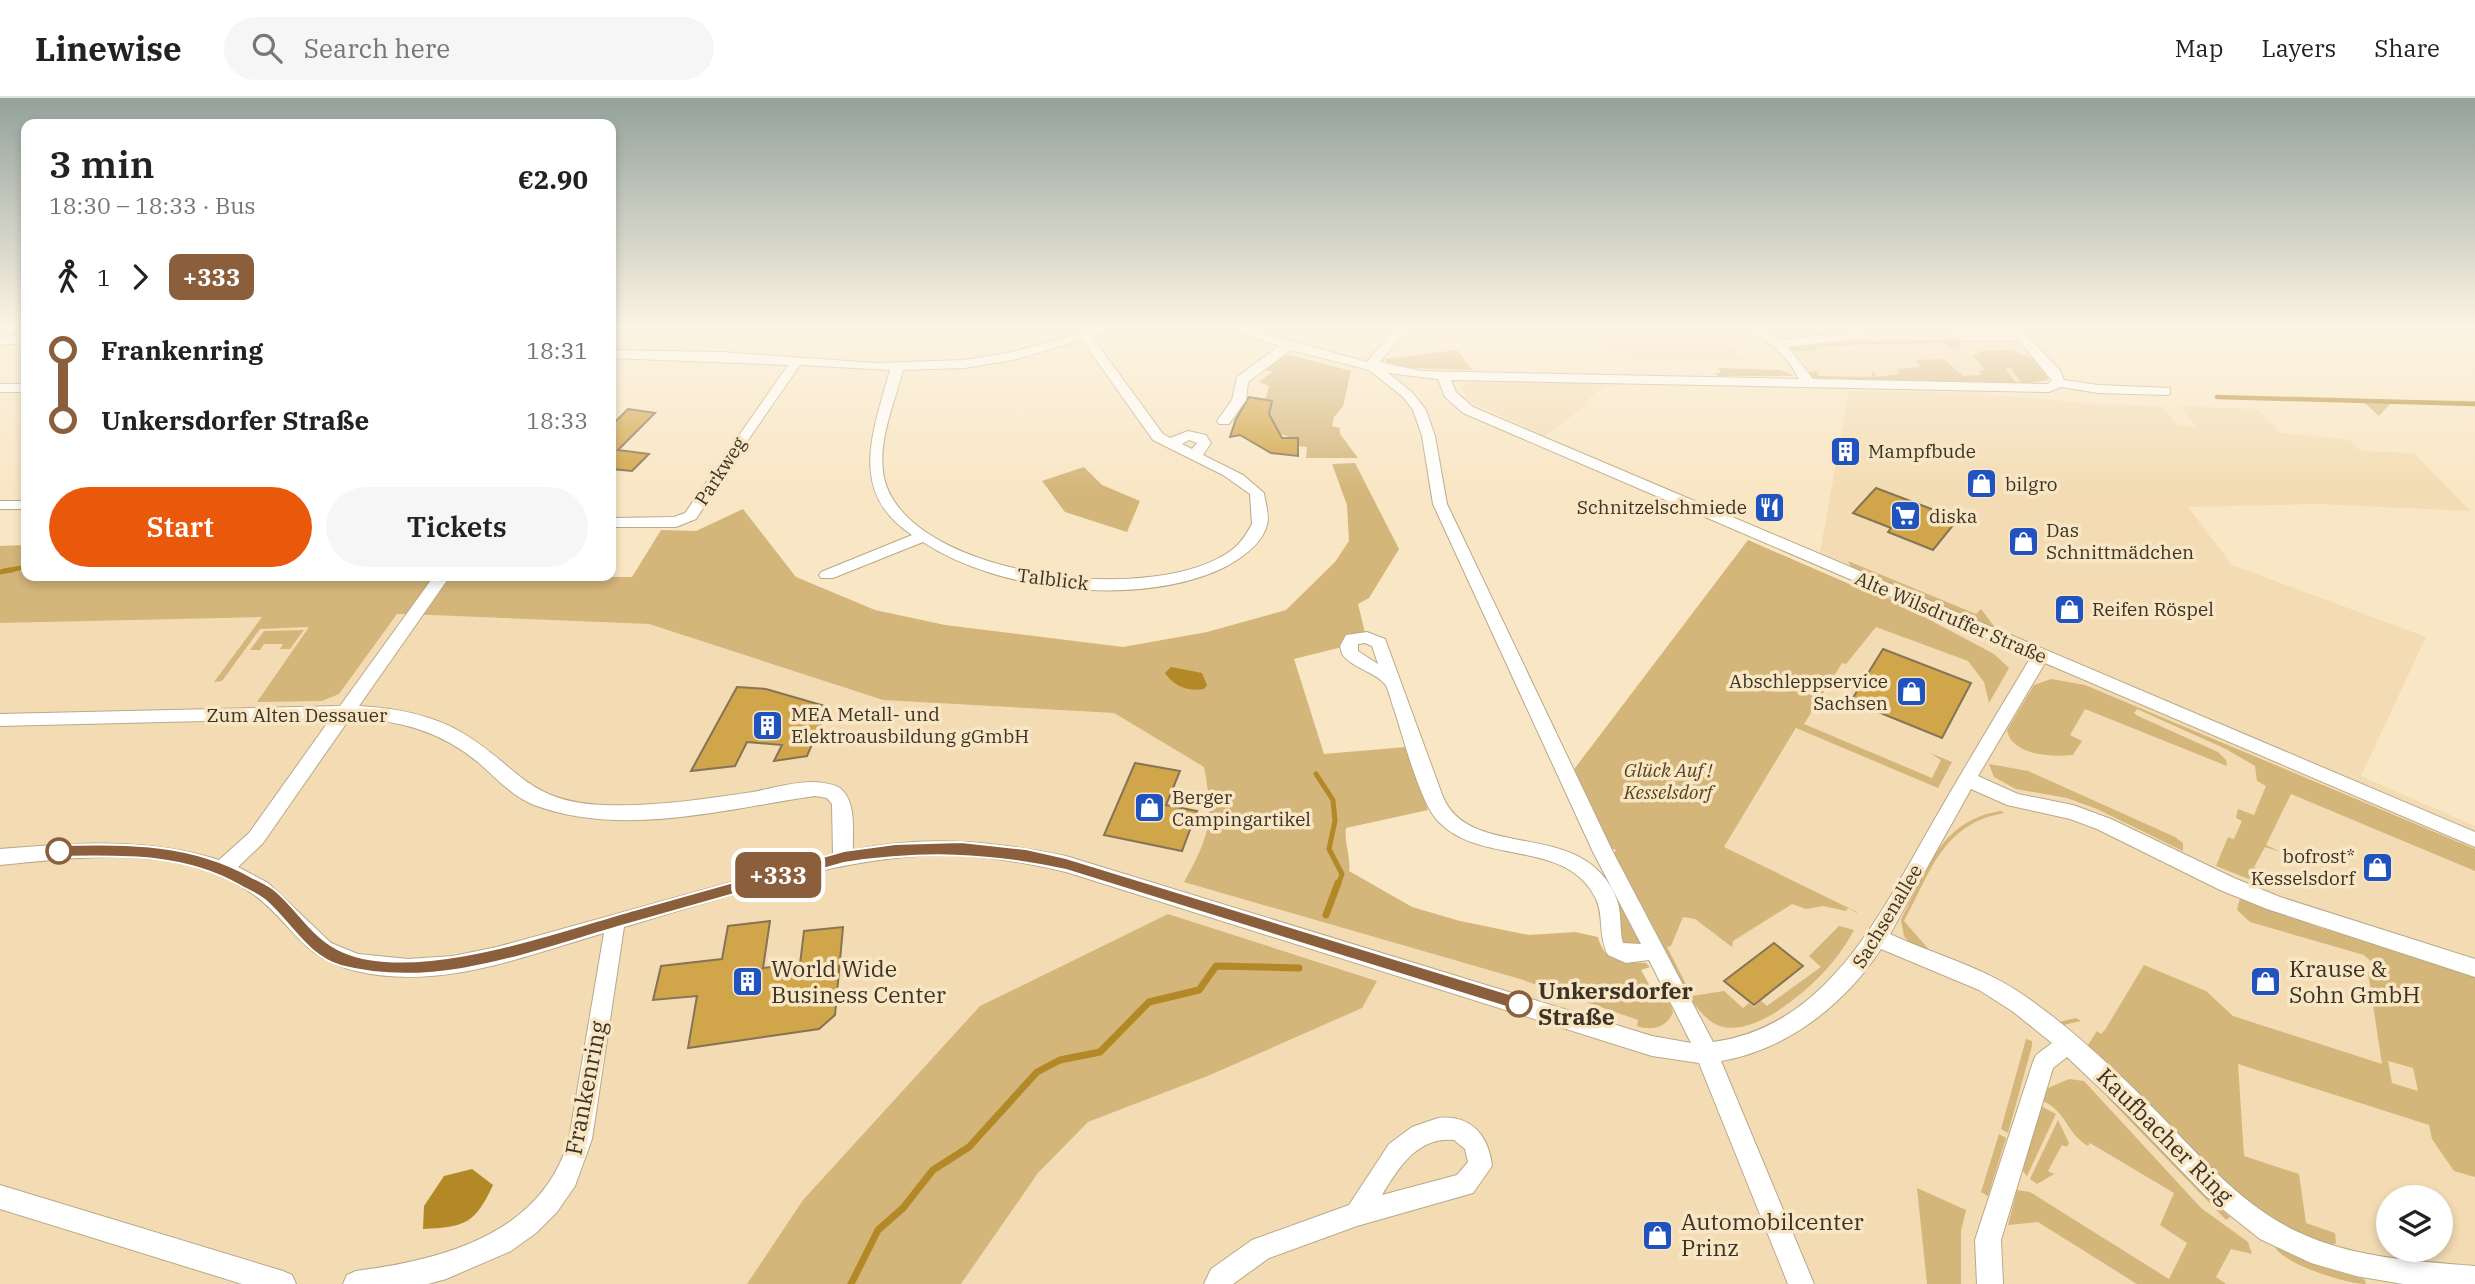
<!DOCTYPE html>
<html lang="en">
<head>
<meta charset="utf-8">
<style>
	body { margin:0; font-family:"IBM Plex Serif",serif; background:#f6f6f6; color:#222; height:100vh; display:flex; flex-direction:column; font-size:26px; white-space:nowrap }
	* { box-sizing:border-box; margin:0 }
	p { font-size:23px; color:#767676 }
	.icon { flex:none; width:38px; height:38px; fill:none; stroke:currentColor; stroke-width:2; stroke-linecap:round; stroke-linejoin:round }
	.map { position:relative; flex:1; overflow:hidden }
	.drawer { position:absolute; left:21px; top:21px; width:595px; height:462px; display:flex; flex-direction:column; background:#fff; border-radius:14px; box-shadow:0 4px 10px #0003 }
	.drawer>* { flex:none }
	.badge { padding:0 14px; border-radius:10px; font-size:24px; line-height:46px }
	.buttons { position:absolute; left:2376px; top:1087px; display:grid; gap:14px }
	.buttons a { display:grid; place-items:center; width:77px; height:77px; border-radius:50%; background:#fff; box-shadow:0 4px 10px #0003; font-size:35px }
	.map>.badge { position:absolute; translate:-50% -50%; box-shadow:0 0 0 4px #fff }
	.legs { display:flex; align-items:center; gap:10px; height:77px; padding:0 28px; font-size:23px }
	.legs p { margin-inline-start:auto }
	.head { display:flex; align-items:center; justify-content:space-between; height:119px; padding:0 28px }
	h1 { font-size:38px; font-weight:600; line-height:52px }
	.cta { display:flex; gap:14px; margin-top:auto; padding:14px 28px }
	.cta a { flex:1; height:80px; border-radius:42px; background:#ea580c; color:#fff; font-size:28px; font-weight:600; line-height:80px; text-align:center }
	.cta a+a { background:#f6f6f6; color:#222 }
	ul { padding:0 28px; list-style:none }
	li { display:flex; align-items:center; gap:24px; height:70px; font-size:26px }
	li i { display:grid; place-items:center; width:10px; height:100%; margin:0 9px; background:currentColor }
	li i::after { content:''; width:18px; height:18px; margin:-9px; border:5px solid; border-radius:50%; background:#fff }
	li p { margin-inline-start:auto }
	li:first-child i { background:linear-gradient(#0000 50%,currentColor 0) }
	li:last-child i { background:linear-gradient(currentColor 50%,#0000 0) }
	header { display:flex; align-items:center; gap:42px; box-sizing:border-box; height:98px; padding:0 35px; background:#fff; border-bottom:2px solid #e0e0e0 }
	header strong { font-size:33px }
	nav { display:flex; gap:38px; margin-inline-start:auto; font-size:24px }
	.search { width:490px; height:63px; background:#f6f6f6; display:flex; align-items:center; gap:18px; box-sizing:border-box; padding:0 24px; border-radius:38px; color:#767676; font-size:26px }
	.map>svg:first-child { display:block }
	.built { fill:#f3dcb3; fill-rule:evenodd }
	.green { fill:#d4b57a; fill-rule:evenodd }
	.water { fill:#b38827 }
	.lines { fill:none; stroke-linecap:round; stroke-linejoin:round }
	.stream-far2 { stroke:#b38827; stroke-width:4.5 }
	.stream-far1 { stroke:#b38827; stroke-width:5 }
	.stream { stroke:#b38827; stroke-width:7 }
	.building { fill:#d1a549; stroke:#857455; stroke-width:2 }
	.minor-casing { stroke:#b9a888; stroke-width:2 }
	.minor { fill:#fff; fill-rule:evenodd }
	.line-1 { fill:#8b5e3c; stroke:#fff; stroke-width:2 }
	.stop-1-dot { fill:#fff; stroke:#8b5e3c; stroke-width:3.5 }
	.labels { text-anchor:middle; stroke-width:7; stroke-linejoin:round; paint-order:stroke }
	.poi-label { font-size:19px; fill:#3b3426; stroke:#f9e6c4; text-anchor:start }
	.street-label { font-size:19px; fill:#3b3426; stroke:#f9e6c4 }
	.park-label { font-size:19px; font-style:italic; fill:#56431d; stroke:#f9e6c4 }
	.near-poi-label { font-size:23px; fill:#3b3426; stroke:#f9e6c4; text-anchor:start }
	.near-stop-label { font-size:23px; font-weight:bold; fill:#3b3426; stroke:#f9e6c4; text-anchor:start }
	.near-street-label { font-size:23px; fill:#3b3426; stroke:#f9e6c4 }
</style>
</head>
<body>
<header>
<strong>Linewise</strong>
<div class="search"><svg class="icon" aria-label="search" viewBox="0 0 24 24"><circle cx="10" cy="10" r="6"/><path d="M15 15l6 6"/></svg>Search here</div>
<nav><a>Map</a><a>Layers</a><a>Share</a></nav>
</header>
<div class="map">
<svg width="2475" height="1186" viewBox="0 0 2475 1186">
	<rect width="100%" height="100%" fill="#f9e6c4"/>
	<path class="built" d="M1577,227h123l34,23 12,14 -40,-1v2l-72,-4 -17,-5 -15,-18z
		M2014,242l12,6 21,34 -15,4 -219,-6 -16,-21 -11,-8 3,-3 70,-5z
		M1475,282l130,4v2l-20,15 4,2 -44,33 -79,-37 -5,-13z
		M1849,293l123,2 122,11 68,2 15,19 19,2 -16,-21 77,3 23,24 70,7 11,11 53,2 56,58 -153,-7 -129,3 44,58 194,72 -65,139 114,50v458h-1514l77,-111 50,-51 122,-47 166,-95 -208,-66 -188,92 -177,194 -56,84h-747v-661l406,-9 243,10 234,76 231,13 90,54 7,40 -9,42 -18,32 336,98 118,41 21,-14 33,-6 -25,-53 4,-1 12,-29 41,-70 161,-262 -66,-27zM2389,1099h52v53h-52z"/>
	<path class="green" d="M1960,241l1,9 -9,1 -8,-6 -128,3 1,5h-29l-1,-3 72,-7z
		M1457,252l15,20 -63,-2 -23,-6v-3z
		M2010,252l27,9 12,18 -2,3 -25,4 -11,-16h-6l12,16 -204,-6 -6,-6 9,-1 3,5 54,1 -2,-5h2l4,5 23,-3 -3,-5 24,-2 -6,-7 29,-1 19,17 18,-1 -2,-4 6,-1 -12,-14 9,-5z
		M1290,257l61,16 -8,35 -9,11 -2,9 8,2v6l18,24h-52l1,-11 -9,-1v-8c-26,-1 -31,-16 -40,-38l8,-2 3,-12 -10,-4 13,-10 -10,-4 17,-10z
		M1718,270l62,2 15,6h-77l-3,-3h6z
		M2360,301l115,2v5l-84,-3 -12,13z
		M1355,365l44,86 -30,49 -11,6 7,29 -23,14 -48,12 30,95 82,-7 22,63 -82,18c-2,15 5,29 3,43l63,36 48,14 69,14 46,-3 23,5c6,26 26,25 48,26l4,4 -9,3 18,32 10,-2 4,12c-6,16 -21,19 -36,14l1,-6 -118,-41 -336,-97c26,-47 30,-62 20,-115l-90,-54 -231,-13 -234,-76 -243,-10h-9l-58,80 -17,7 -65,1 52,-75 -49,2 -38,52 -8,1 48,-65 -262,6v-77l26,-1v31l606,1 29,-47 35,1 47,-22 53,68 79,33 70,15 178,22 84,-15 79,-22 49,-48 14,-21 -2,-36 -15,-41z
		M1084,369l18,18 38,16 -13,31 -62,-20 -23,-31z
		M1748,442l129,56 2,-3 115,61 15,14 -20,35 -5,-21 -16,-21 -92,-34 -30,37 -4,-1 -38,61 128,54 9,-18 -11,-7 22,9 -14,26 -142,-60 -72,119 133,65v1l-9,-5 -2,3 -23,-5 -17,3 -14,-5 -59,37 -1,6 -37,-28 -12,-2 -12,29 -4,1 25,49 32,-5 19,17 6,-5 5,4 7,-6 6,5 54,-39 -12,-11 30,-30 15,4c-17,32 -42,57 -72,78 -17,12 -44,26 -65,17 -34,-15 -84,-133 -104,-171l3,-4 -10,-3 -34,-75z
		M1848,463l128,53 5,-5 13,17h-8l-132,-54z
		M304,532l-14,19h-10l3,-5h-19l-4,6h-10l14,-19z
		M2051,581l34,6 390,164v22l-184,-77 -25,51 15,7 -16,-5 -11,20 11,6 -4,11 -45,-18 12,-29 6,2 8,-18 -6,-3 2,-9 16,6 12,-29 -9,-5 -2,-15 -29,-17 -89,-40 -3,4 4,3 80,36 8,8 1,6 -142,-57 -15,26 12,6 -9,14c-19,2 -62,1 -66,-25l27,-45z
		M1989,666l39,7 147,66 8,6v8l-86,-42 -30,-11 -51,-9 -22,-12z
		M2001,713l3,2c-62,11 -73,59 -100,108l27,31 72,31 56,39 17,-4 5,3 -22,5 -146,-79 -9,-11 -3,-16c26,-49 39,-100 100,-109z
		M1608,779l33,65 -5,4 -13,1 -23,-68z
		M2240,800l78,29 157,48v202l-21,-6 -22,-32 -3,-14 -191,-61 6,92 55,18 7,49 29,10 1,10 -8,5 -81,-39 -161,-161 11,-17 4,3 4,-4 39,-65 62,26 27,25 149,48 -14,-92 9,-5 -13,-12 -114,-33 -13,-12zM2388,963l25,7 5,23 -26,-8z
		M1168,816l209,67 -15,27 -152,67 -122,47 -50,51 -77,111h-214l56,-84 177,-194z
		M2026,941l6,2v5l-24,87 -7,-4z
		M2069,981l15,2 117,127 47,34 4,12 -21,-5 -15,28 10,7h-89l-99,-62 -30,3 9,-35 13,2 139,87 18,-36 -27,-18 14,-32 -84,-50 -2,3c-22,-13 -20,-33 -45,-45l5,-13z
		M2111,996l85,93 34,30 -4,3 -119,-123z
		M2041,1008l15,8 -29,62 -5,-6z
		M2058,1022l11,23 -2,4 -5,-2 -14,26 6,3 -17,10 -7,-5z
		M1999,1036l7,4 -18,58 -7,-4z
		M1917,1090l49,22 -5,21v53h-34z
		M2275,1149l46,20 43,12 2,5c-20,0 -82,-20 -91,-37z"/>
	<path class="water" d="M1171,569l31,6 5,12 -3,4c-15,3 -31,-3 -39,-16z
		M472,1071l21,16c-18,39 -28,42 -70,44l1,-23 20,-30z"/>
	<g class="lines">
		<path class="stream-far2" d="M2217,299l258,7
			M3,473l23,-4"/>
		<path class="stream-far1" d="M0,474l12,-2
			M1316,676l17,26 2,21 -6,28 13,25 -4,11"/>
		<path class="stream" d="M1326,817l12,-32
			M851,1186l27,-54 25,-22 30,-38 36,-23 68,-75 23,-12 40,-8 49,-50 50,-12 17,-24 83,2"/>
	</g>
	<path class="building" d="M1249,299l23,4 -3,13 13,24h16v18l-27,-3 -31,-18 -10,2 6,-18z
		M628,311l27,4 -37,37 31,4 -17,17 -21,-2v-43z
		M1876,390l82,31 -25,31 -45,-18 3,-4 -38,-15z
		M1883,551l88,34 -29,55 -91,-37z
		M737,589l29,2 62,18 -21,49 -33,5 8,-16 -35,-3 -12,24 -44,5z
		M1135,665l45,8 -14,34 31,6 -15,40 -78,-16z
		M770,823l-7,47 37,-4 4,-33 39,-4 -8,88 -16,14 -131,19 9,-52 -44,4 8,-34 61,-7 6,-33z
		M1774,845l29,23 -49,39 -30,-24z"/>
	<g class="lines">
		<defs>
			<path id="minor" d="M1109,227h18l-35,12 71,97 7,4 18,-7 18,4 5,8 -8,12 40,20 21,18c1,9 6,23 3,32 -5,19 -24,32 -40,41 -82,42 -228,27 -304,-24l-90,36h-12l-2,-3 2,-3 91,-37c-65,-43 -39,-103 -22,-165l-90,-5 -61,88 -43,66 -20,8h-65v-9l63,-1 11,-4 103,-148 -177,-7v-8l110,2 156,11 87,-3 48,-8zM1082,242l71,100 70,35 27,19 2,30c-5,9 -11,19 -19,25 -73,57 -305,31 -345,-59 -16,-36 6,-85 15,-120l61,-2 49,-8zM1189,342l8,3 -5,6 -10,-5z
				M1215,227h18l134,37 29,-35 20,-2 -12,8 -24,29 41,9 378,8 -10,-17 -15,-15 -30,-22h14l22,15 73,-8 -6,-7h12l9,10 -2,3 -78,9 25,32 234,5 5,-3 -33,-41 -56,1 -4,-1 -12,-15h12l7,8 47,-1 -3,-4 7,-3 42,44 5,11 34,5 72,3v6l-5,1 -67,-2 -37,-6 -12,5 -598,-12 5,12 17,15 1002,425v15l-430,-184 -67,113 40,18 55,11 38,14 123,59 46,19 195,62v18l-208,-68 -47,-19 -123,-61 -27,-10 -63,-14 -36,-16 -81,145c45,21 94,33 135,62 49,34 94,77 136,120 41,43 82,90 137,116 54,26 118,29 177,34v18h-72l-47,-8 -45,-13 -51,-24 -54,-43 -80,-83 -59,-56 -14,11 -52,172 2,44h-26l-2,-44 58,-178 3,-7 16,-12 -40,-32 -33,-21 -98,-41c-36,55 -94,101 -160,112l93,223h-26l-89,-221 -47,-7 -586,-184c-38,-9 -77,-16 -116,-17 -108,-1 -222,42 -326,72l-32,212 -17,47 -18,26 -21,21 -25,18 -65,28 -18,5h-85l4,-9 9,-4c87,-11 186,-37 213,-132l35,-206c-79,23 -164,58 -248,38 -57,-14 -62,-47 -103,-77 -71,-51 -172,-37 -253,-29v-16c75,-6 147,-12 219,11l30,-27 82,-115 -331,8v-12l340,-8 94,-130h16l-91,130c35,2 71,8 102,26 59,35 65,70 143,73 50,2 100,-6 149,-13 20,-4 43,-11 63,-10 7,1 20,2 25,7 16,14 11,42 12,61 72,-15 141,-9 213,6l586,180 39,7 -42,-83 -23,3 -18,-8c-10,-19 -4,-39 -12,-56 -29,-61 -115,-33 -157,-77 -19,-18 -36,-86 -45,-113 -3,-7 -5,-19 -9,-25 -12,-13 -33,-16 -43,-30l-2,-8 6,-11 21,-3 18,7 58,158c28,66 143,19 174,103 5,14 2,29 6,43l18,1 -48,-92 -160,-348 -11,-68 -9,-26 -10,-13 -34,-27 -78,-20 -43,32 -2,18 -17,24h-10l-2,-3 15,-21 5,-23 42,-31zM1388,275l50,6 7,18 18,16 568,244c-32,53 -64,106 -95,160 -53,91 -105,209 -223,225l-100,-190 -166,-348 -12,-68 -9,-26 -14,-18zM1365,545l7,3 6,18 -20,-13v-7zM350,620c49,2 91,13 129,45 17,15 33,33 55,42 88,33 191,4 281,-9l12,2 5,6 1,50 -336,93 -44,9 -45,3 -50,-5 -27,-11 -63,-60 -30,-16 25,-24z
				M26,237v8l-26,2v-8z
				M0,286h26v8h-26z
				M0,403h26v8h-26z
				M1438,1020c32,-4 51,17 54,48l-19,27 -116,33 -88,32 -36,26h-29l7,-15 41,-29 97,-35 40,-61 23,-17zM1454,1042l11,9 3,13 -11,13 -75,20c16,-27 36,-59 72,-55z
				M0,1087l283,86 9,4 4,9h-54l-242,-75z"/>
		</defs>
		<use href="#minor" class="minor-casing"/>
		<use href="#minor" class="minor"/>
	</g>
	<linearGradient id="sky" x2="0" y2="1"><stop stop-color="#93a29b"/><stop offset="0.58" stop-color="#fcf4e4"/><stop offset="1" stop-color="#fcf4e4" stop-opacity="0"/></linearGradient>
	<rect width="2475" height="393" fill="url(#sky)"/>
	<path class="line-1" d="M961,744l65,7 40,9 453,139 8,7 -8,7 -453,-141c-78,-17 -144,-19 -222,-7 -73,21 -146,42 -219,62 -91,26 -189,66 -284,41 -34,-10 -50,-43 -75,-65 -8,-7 -19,-11 -27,-16 -57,-32 -118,-29 -180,-28l-8,-6 8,-6c68,-1 129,-3 191,31 9,5 20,9 27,16 23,20 37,48 67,60 74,31 215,-21 290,-42 70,-20 140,-39 210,-59l51,-7z"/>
	<defs>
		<symbol id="building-square" viewBox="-11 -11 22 22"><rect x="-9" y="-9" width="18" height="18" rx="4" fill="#2053c0" stroke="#f9e6c4"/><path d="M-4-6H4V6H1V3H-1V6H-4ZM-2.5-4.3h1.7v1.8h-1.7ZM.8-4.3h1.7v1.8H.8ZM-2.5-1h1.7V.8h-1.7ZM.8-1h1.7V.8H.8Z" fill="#fff"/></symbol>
		<symbol id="shop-square" viewBox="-11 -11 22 22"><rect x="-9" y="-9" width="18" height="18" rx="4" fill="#2053c0" stroke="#f9e6c4"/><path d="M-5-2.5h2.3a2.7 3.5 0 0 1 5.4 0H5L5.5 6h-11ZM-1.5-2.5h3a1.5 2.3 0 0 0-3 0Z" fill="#fff"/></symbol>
		<symbol id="restaurant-square" viewBox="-11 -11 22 22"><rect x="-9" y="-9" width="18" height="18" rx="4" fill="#2053c0" stroke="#f9e6c4"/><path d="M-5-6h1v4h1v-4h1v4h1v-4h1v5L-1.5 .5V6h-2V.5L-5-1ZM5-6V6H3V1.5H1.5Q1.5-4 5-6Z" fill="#fff"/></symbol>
		<symbol id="supermarket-square" viewBox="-11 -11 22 22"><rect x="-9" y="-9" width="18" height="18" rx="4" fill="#2053c0" stroke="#f9e6c4"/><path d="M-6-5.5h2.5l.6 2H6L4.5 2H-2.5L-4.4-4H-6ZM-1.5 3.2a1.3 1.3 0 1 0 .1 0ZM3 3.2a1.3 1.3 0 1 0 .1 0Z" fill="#fff"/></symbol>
	</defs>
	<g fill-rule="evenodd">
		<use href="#building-square" x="1828" y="336" width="35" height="35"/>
		<use href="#shop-square" x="1964" y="368" width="35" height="35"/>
		<use href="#restaurant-square" x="1752" y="392" width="35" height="35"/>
		<use href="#supermarket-square" x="1888" y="400" width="35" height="35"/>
		<use href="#shop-square" x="2006" y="426" width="35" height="35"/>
		<use href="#shop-square" x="2052" y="494" width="35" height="35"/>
		<use href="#shop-square" x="1894" y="576" width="35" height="35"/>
		<use href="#building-square" x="750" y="610" width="35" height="35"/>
		<use href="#shop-square" x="1132" y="692" width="35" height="35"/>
		<use href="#shop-square" x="2360" y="752" width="35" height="35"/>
		<use href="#building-square" x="730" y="866" width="35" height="35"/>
		<use href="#shop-square" x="2248" y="866" width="35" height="35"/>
		<use href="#shop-square" x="1640" y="1120" width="35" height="35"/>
	</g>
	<g class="stop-1-dot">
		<circle cx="59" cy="753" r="12"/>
		<circle cx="1519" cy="906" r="12"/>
	</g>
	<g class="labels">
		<g class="poi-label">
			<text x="1868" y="360">Mampfbude</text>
			<text x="2005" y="393">bilgro</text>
			<text x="1747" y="416" text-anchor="end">Schnitzelschmiede</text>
			<text x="1929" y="425">diska</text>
			<text x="2046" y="439">Das<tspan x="2046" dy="22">Schnittmädchen</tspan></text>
			<text x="2092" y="518">Reifen Röspel</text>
			<text x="1888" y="590" text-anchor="end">Abschleppservice<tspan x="1888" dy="22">Sachsen</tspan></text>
			<text x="791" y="623">MEA Metall- und<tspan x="791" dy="22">Elektroausbildung gGmbH</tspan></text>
			<text x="1172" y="706">Berger<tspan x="1172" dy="22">Campingartikel</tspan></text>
			<text x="2355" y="765" text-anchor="end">bofrost*<tspan x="2355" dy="22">Kesselsdorf</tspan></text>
		</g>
		<g class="street-label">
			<text transform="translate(720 373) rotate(-57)" y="7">Parkweg</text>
			<text transform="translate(1053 481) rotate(7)" y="7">Talblick</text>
			<text transform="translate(1951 519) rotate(23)" y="7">Alte Wilsdruffer Straße</text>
			<text x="297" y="624">Zum Alten Dessauer</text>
			<text transform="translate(1887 818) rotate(-59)" y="7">Sachsenallee</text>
		</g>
		<g class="park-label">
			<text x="1668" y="679">Glück Auf !<tspan x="1668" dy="22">Kesselsdorf</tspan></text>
		</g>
		<g class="near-poi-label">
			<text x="771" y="879">World Wide<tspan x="771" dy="26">Business Center</tspan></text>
			<text x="2289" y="879">Krause &amp;<tspan x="2289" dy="26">Sohn GmbH</tspan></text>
			<text x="1681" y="1132">Automobilcenter<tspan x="1681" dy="26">Prinz</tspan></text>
		</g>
		<g class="near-stop-label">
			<text x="1538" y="901">Unkersdorfer<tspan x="1538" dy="26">Straße</tspan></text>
		</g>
		<g class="near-street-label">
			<text transform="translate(586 990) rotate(-79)" y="8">Frankenring</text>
			<text transform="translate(2165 1038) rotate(45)" y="8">Kaufbacher Ring</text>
		</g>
	</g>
</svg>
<div class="buttons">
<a><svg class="icon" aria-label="layers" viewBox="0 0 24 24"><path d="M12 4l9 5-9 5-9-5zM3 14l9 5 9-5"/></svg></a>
</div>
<b class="badge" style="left:778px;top:777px;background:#8b5e3c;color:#fff">+333</b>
<section class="drawer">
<div class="head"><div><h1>3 min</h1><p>18:30 – 18:33 · Bus</p></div><b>€2.90</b></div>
<div class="legs"><svg class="icon" aria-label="walk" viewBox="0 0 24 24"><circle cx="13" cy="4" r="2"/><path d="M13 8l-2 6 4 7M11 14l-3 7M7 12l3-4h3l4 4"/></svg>1<svg class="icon" aria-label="forward" viewBox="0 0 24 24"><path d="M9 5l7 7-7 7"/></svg><b class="badge" style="background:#8b5e3c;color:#fff">+333</b></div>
<ul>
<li><i style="color:#8b5e3c"></i><b>Frankenring</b><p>18:31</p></li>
<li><i style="color:#8b5e3c"></i><b>Unkersdorfer Straße</b><p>18:33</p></li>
</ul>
<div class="cta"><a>Start</a><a>Tickets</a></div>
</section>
</div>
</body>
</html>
